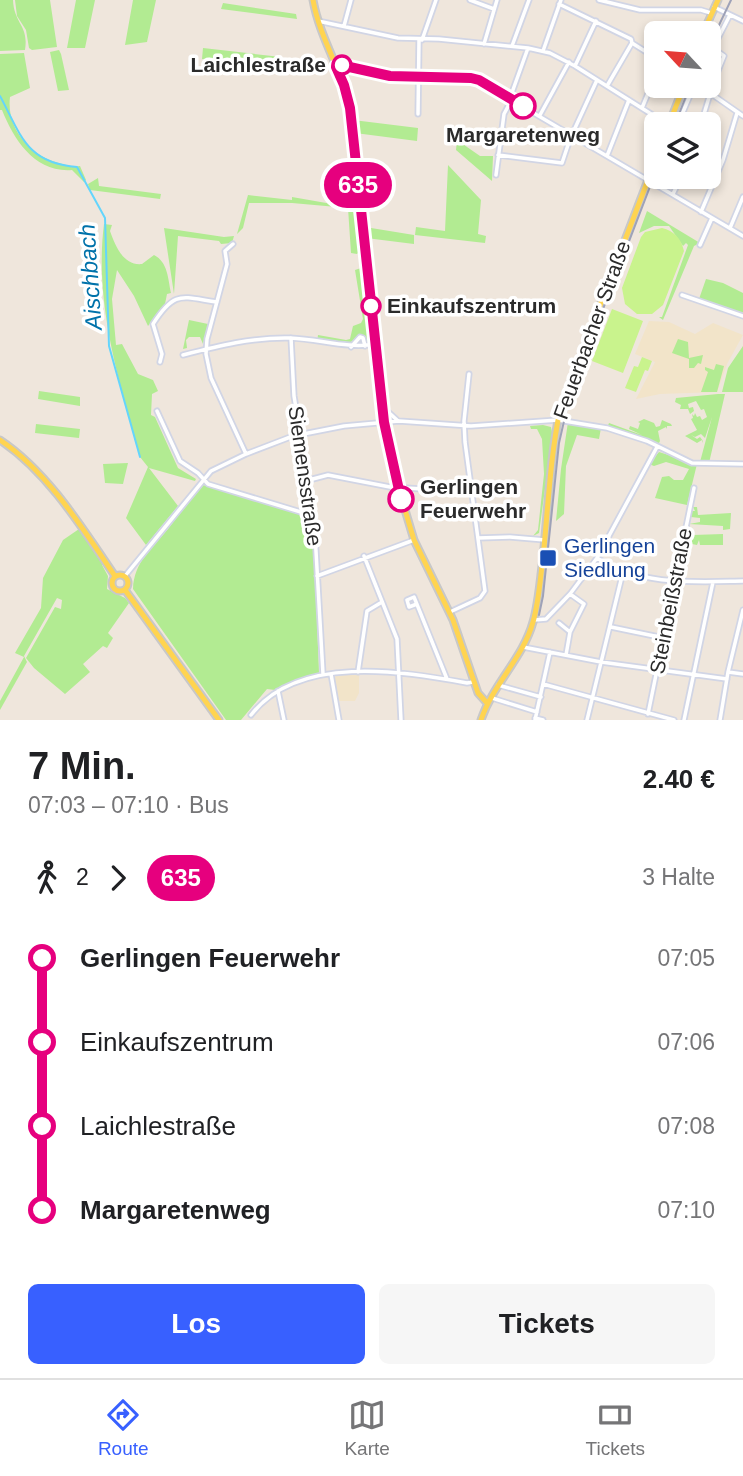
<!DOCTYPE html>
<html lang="de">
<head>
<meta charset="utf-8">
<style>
	body { margin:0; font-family:Arial,sans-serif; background:#f6f6f6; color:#202124; height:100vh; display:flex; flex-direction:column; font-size:26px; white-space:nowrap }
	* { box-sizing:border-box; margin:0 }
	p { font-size:23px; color:#757577 }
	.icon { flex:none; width:38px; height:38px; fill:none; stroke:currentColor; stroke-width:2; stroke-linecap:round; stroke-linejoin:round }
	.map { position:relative; height:720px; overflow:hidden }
	.details { display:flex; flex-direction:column; background:#fff; flex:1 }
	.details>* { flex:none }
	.badge { padding:0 14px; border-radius:23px; font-size:24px; line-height:46px }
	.needle { width:46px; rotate:296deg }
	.tools { position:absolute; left:644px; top:21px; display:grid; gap:14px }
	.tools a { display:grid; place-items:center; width:77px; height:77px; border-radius:10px; background:#fff; box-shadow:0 4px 10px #0003; font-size:35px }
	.map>.badge { position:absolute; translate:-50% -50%; box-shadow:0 0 0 4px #fff }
	.legs { display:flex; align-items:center; gap:10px; height:77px; padding:0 28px; font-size:23px }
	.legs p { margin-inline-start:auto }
	.head { display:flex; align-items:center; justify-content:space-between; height:119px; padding:0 28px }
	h1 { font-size:38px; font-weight:700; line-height:52px }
	.primary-button { display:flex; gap:14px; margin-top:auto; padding:14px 28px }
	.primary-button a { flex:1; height:80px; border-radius:10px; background:#3860ff; color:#fff; font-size:28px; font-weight:700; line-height:80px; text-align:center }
	.primary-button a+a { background:#f6f6f6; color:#202124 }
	ul { padding:0 28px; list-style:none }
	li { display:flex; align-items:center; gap:24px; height:84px; font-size:26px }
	li i { display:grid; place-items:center; width:10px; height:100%; margin:0 9px; background:currentColor }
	li i::after { content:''; width:18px; height:18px; margin:-9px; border:5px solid; border-radius:50%; background:#fff }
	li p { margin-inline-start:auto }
	li:first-child i { background:linear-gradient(#0000 50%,currentColor 0) }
	li:last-child i { background:linear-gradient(currentColor 50%,#0000 0) }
	.menu { display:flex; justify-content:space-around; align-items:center; height:98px; border-top:2px solid #e0e0e0; background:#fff; font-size:19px; color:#757577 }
	.menu a { display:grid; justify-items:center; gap:4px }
	.menu .selected { color:#3860ff }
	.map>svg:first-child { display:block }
	.education { fill:#f2e4c9 }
	.green { fill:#b2eb92 }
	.pitch { fill:#c9f38d }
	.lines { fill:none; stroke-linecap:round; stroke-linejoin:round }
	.stream { stroke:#64d5fc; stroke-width:2 }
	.minor-casing { stroke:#d1d5e5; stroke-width:7 }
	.major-casing { stroke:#c8c8c8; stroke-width:9 }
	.minor { stroke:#fff; stroke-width:3.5 }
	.major { stroke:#ffd450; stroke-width:5 }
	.tram { stroke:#9ea2b8; stroke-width:2 }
	.line-1-casing { stroke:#fff; stroke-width:16 }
	.line-1 { stroke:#e6007e; stroke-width:10 }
	.stop-1-dot { fill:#fff; stroke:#e6007e; stroke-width:3.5 }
	.transit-dot { fill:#1a4fb4; stroke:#fff; stroke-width:2.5 }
	.labels { text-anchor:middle; stroke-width:7; stroke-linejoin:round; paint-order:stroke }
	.stop-label { font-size:21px; font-weight:bold; fill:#2b2b2b; stroke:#fff; text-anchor:start }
	.street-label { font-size:21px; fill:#2b2b2b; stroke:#fff }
	.transit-label { font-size:21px; fill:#164399; stroke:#fff; text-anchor:start }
	.water-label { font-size:23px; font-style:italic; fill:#0072aa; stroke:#fff }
</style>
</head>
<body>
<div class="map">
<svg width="743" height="720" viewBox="0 0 743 720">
	<rect width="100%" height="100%" fill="#efe6dc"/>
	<path class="education" d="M649,321l20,1 26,12 18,-11 30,12 -16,29 -10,28 -57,2 -24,5 19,-37 -20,-8z
		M345,674l14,1v18l-4,8h-17l-5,-24z"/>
	<path class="green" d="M0,0h13c1,24 16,25 12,50l-25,1z
		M15,0h35l7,47 -25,3 -3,-2 -3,-18 -9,-14z
		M76,0h19l-10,48h-18z
		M133,0h23l-9,42 -22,3z
		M223,3l73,11 1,5 -76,-10z
		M203,48l78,9 -5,12 -74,-10z
		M59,50l2,4 8,36 -11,1 -8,-39z
		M24,53l6,35 -20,9c-4,31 20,59 49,66 7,2 13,4 21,3l6,14 -2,2 -12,-12c-37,3 -58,-30 -70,-60h-2v-56z
		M353,120l65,8 -1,13 -62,-8z
		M457,140l23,16h13l-1,25 -36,-31z
		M448,165l33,35 -3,34 8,2 -1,7 -70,-8 1,-8 29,4z
		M98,178l1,8 62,8 -1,5 -70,-9 -2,-6z
		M248,195l44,5v-3l63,11 4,44 -2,2 -6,-1 -3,-45 -56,-5h-43l-6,25 -6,6z
		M647,211l53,32 -6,3 -31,74 -4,-3h3l26,-72 -2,-2 -3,3 -14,-20h-15l-15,7z
		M104,224l8,1 -2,6c5,14 13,35 32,33l12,-9c14,7 14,24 17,38l-4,1 -2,10 -17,22 -14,-30 -17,-26 -5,29 4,46 6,-1 16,30 15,6 5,11 -6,3 -1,21 4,2 23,51 18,11 -1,2 -46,-13 29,38 -32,39 -20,-27 22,-51 -8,-10c-21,-76 -46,-153 -36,-233z
		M365,227l49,8v9l-48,-6z
		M164,228l60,9 10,-1 -2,7 -11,1 -2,-3 -41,-5 -4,58z
		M361,268l14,60 -2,13 -8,5 -48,-4 1,-7 28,5 4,-1 3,-13 8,-3 2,-4 -8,-49z
		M706,279l17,4 20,10v21l-44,-15z
		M189,320l19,4 -5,20 -3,-7h-11l-3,3 1,8 -4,1z
		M678,339l10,3 1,16 14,-3 -2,9 -3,-1 -4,5h-5v-9l-17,-6z
		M743,346v46h-21l6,-24z
		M716,364l8,2 -7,26h-16l7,-20 -3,-2v-3l9,3z
		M39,391l41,6v9l-42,-7z
		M718,394h7l-16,69 -9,-1 12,-45 -7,21 -4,-4 -6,3 -4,-2 6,4 3,-2 3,4v2l-1,-3 -5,3 -12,-7 12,-6 -6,-11 2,-1 -1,-4 2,2 1,-3 2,4 3,-1 2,4 5,-3 -3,-8 -3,1 -5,-9 -8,3 1,4 4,-1 1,4 -4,3 -2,-5h-8l1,-4 -6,-3 1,-4z
		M644,419l10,4 2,4 4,-1 2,-6 9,4 1,2h-5v3l-1,-2 -8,4 2,10 -3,6 -50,-19 2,-5 33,12 -13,-6 1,-3 8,3 2,-6 -2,-1z
		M568,422l33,6 -2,11 -22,-4 -11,31 -2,48 -8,7 5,-52z
		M36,424l44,5 -1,9 -44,-5z
		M543,425l8,2c6,24 -4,75 -7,101l4,-61 -9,66 -6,3 5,-6 6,-56 -2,-35 -5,-10h-6l-1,-3z
		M659,452l38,12 -10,41 -32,-7 7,-21 7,-1 5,4h9l6,-11 -23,-7 -12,4 -5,-2z
		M128,463l-5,21 -18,-1 -2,-19z
		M203,485l110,33 6,155 -44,17 -8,-1 -26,31h-15l-93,-131c1,-27 19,-41 35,-60 10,-13 19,-28 29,-41z
		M693,507h4l1,8 33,-2 -1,16 -7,1v-4l-34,-2 11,-2v-4l-9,-1 1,-6h3z
		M692,527l1,8 30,-1v11h-23l-1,-5 -2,5 -5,-1v-5l-6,-4h4z
		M79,529l24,32 -1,4 6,11 -1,13 18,9 4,5 -21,30 5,5 -6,10 -4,-2 -20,18 7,8 -25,22 -31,-26 -8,-10 29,-51 6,2 1,-9 -5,-2 -33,58 3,6 -27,48v-9l24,-44 -9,-4 26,-45 2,-30 20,-38z"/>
	<path class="pitch" d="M662,228c12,3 19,10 22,23l-21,54 -11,9h-15l-12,-10 -3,-16 19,-51 4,-5z
		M612,309l31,12 -20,52 -31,-12z
		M642,357l10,4 -4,10 -3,-1 -9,22 -11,-4 9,-22 4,1z"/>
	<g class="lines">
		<path class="stream" d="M0,96c21,39 26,67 77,71l28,51 4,128 31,111"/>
		<defs>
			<path id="minor" d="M470,0l24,9
				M599,0l41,10h61l10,3
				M559,4l72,35 1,4 24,15
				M714,7l29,14
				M318,21l80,17 41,1 89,9 22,5 25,13 92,58
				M344,26l7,-26
				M422,40l14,-40
				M484,44l13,-44
				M512,46l17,-46
				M543,51l18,-51
				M709,56l21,-41
				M575,66l21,-45
				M336,67c14,-5 34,5 49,8 31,5 64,-3 94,6l264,155
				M709,84l5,-3 10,-25 -11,-8
				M607,86l25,-43
				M700,86l43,30
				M510,98l18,-50
				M642,108l14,-34
				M418,114l1,-74
				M540,115l29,-53
				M678,124l16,-38
				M701,124l9,-30
				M498,155l64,8 8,-24 27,-59
				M607,156l22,-56
				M496,175l8,-61 8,-15
				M656,184l2,-7
				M673,194l8,-17
				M701,212l22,-52 14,-47
				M730,228l13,-31
				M233,244l-8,7 2,13 -20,75 -1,15 5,24 35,76
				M700,245l12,-27
				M682,295l61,21
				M291,338l3,58 20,120 9,158
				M351,347l9,-10 3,1 2,8
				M183,355c35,-9 70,-18 107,-17 31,1 55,11 87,6
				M160,362l2,-8 -9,-30c22,-34 28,-27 64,-22
				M385,409l12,11
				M157,411l23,50 18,12 10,11 106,32
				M309,480l19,-5 62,12 82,5
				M478,538l32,-1 35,3
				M364,556l33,83 4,81
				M597,558c43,28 97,24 146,23
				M125,576l86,-105 35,-17 47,-18 51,-10 55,-5 72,5 87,-6 49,8 40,13 45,22 51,1
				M317,576l97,-36
				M417,604l-8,3 -2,-7 7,-3 33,82
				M450,612l30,-14 5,-7 -20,-149 -1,-21 5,-47
				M534,620l12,-1 24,-25 27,-36 60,-111
				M559,623l11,9 14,-28 -14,-10
				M611,627l53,11
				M523,647l78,15 126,17
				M566,655l4,-23
				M358,672l9,-61 15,-9
				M728,672l15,2
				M331,674l8,46
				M543,684l131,36
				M498,685l43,12
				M278,691l6,29
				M492,698l45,14
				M648,714l46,-226
				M251,715c47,-61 150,-44 216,-32l6,-1
				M535,718l8,2
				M535,720l15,-68
				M587,720l36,-148
				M684,720l29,-138
				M720,720l8,-48 15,-62"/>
			<path id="major" d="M313,0c7,39 29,70 37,108l35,314 9,51 20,67 39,80 25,73 9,10
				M703,33l15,-33
				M669,124l15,-38
				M0,440c48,32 83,89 115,136
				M112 583a8 8 0 1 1 16 0a8 8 0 1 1-16 0Z
				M125,590l94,130
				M481,720c12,-36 42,-62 52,-98 6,-21 7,-42 10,-64 5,-49 7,-100 17,-148l96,-251"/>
		</defs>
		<use href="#minor" class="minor-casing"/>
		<use href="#major" class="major-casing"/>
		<use href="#minor" class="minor"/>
		<use href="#major" class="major"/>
		<path class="tram" d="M709,46l22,-46
			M675,124l15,-38
			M539,615l4,-19 16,-153 11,-48 86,-224"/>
	</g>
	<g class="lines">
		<defs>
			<path id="line-1" d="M401,499l-17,-77 -34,-314 -6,-23 -8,-18 9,-1 45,10 81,2 8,2 44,26"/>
		</defs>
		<use href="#line-1" class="line-1-casing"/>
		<use href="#line-1" class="line-1"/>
	</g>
	<g class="stop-1-dot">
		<circle cx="342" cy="65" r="9"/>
		<circle cx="523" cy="106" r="12"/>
		<circle cx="371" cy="306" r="9"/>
		<circle cx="401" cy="499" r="12"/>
	</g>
	<rect class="transit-dot" x="539" y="549" width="18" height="18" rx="3.5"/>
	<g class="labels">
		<g class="stop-label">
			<text x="326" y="72" text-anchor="end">Laichlestraße</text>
			<text x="523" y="142" text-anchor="middle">Margaretenweg</text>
			<text x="387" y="313">Einkaufszentrum</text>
			<text x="420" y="494">Gerlingen<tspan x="420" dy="24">Feuerwehr</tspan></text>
		</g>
		<g class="street-label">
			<text transform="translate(592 330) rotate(-70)" y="7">Feuerbacher Straße</text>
			<text transform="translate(305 476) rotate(82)" y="7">Siemensstraße</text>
			<text transform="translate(671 601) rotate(-79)" y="7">Steinbeißstraße</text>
		</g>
		<g class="transit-label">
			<text x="564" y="553">Gerlingen<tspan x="564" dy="24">Siedlung</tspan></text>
		</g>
		<g class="water-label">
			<text transform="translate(90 277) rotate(-94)" y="8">Aischbach</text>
		</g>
	</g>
</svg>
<div class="tools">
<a><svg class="needle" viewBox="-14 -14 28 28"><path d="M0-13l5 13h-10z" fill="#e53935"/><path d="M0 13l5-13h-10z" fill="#757577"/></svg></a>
<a><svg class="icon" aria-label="layers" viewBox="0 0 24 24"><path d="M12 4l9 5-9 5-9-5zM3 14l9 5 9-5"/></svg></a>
</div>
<b class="badge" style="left:358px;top:185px;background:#e6007e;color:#fff">635</b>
</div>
<section class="details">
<div class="head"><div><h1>7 Min.</h1><p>07:03 – 07:10 · Bus</p></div><b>2.40 €</b></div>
<div class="legs"><svg class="icon" aria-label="walk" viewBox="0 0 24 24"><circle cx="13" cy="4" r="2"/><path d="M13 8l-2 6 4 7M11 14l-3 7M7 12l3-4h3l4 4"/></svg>2<svg class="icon" aria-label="forward" viewBox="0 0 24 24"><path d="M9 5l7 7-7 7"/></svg><b class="badge" style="background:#e6007e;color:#fff">635</b><p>3 Halte</p></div>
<ul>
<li><i style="color:#e6007e"></i><b>Gerlingen Feuerwehr</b><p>07:05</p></li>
<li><i style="color:#e6007e"></i><span>Einkaufszentrum</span><p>07:06</p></li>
<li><i style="color:#e6007e"></i><span>Laichlestraße</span><p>07:08</p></li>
<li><i style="color:#e6007e"></i><b>Margaretenweg</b><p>07:10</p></li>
</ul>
<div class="primary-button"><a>Los</a><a>Tickets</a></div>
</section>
<nav class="menu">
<a class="selected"><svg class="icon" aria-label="directions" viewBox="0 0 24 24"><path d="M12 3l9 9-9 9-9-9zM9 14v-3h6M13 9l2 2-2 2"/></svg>Route</a>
<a><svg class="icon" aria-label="map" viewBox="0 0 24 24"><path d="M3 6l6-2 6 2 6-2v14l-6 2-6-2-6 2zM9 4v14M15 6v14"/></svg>Karte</a>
<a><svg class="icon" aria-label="tickets" viewBox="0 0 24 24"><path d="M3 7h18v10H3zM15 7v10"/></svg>Tickets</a>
</nav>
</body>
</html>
